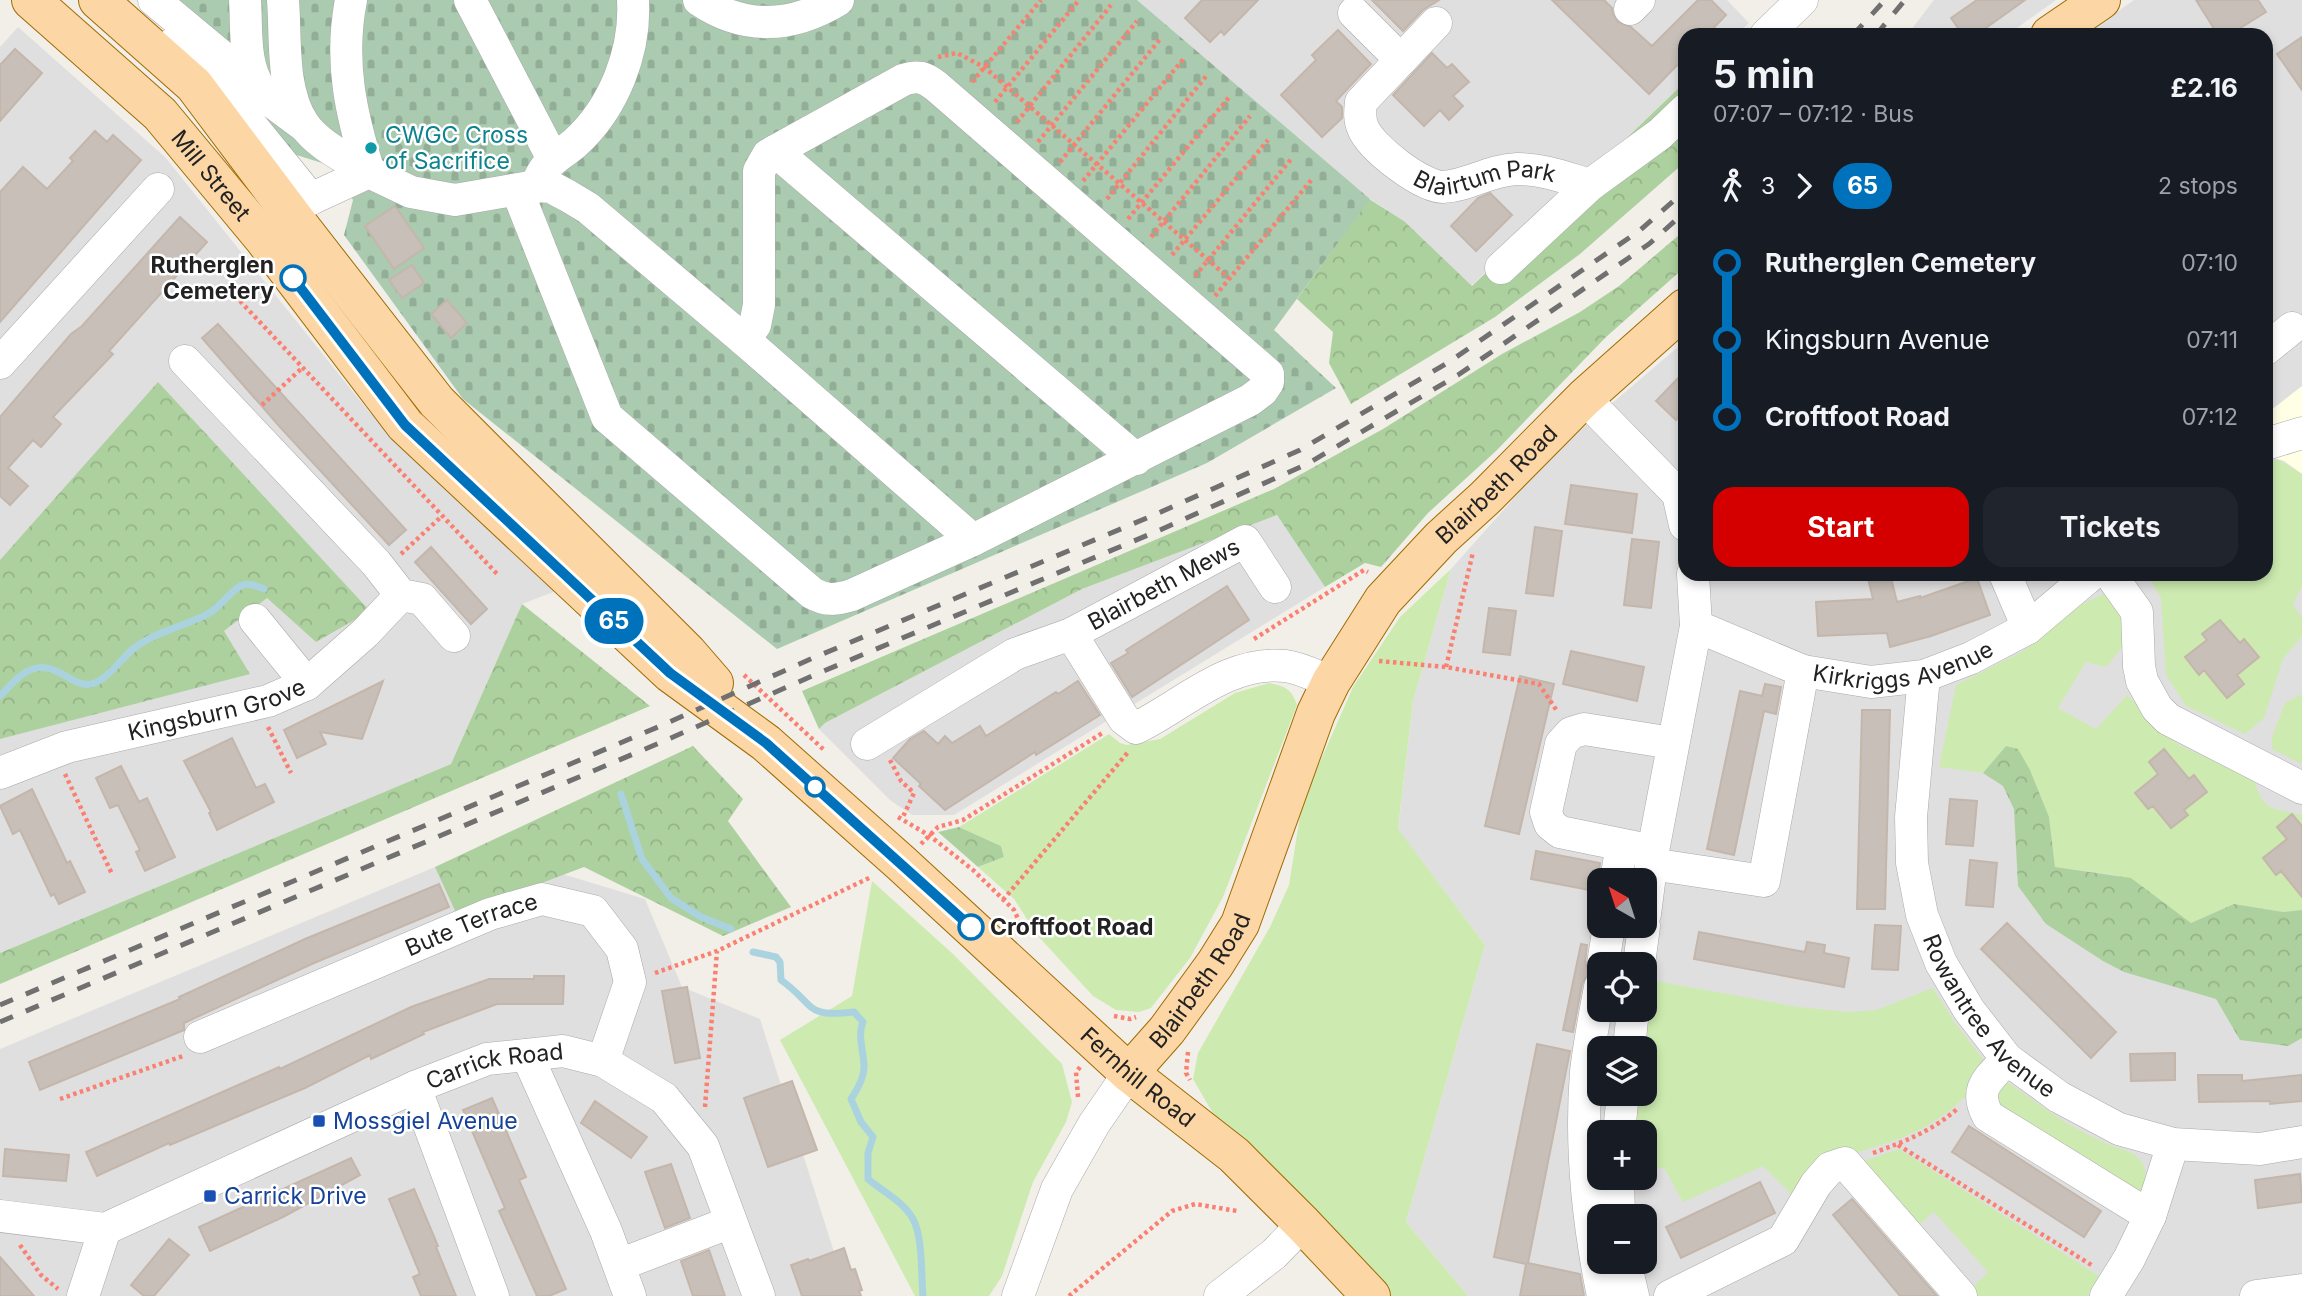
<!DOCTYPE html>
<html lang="en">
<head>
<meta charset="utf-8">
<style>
	body { margin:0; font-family:Inter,sans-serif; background:#20242c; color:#f1f3f6; height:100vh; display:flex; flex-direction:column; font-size:26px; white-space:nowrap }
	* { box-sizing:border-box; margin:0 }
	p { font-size:23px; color:#9ea1a6 }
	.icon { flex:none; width:38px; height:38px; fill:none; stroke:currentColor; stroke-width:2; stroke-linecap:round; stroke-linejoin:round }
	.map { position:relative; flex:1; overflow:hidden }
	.side { position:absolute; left:1678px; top:28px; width:595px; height:553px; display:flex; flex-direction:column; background:#171b24; border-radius:21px; box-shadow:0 4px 10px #0003 }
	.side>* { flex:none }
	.badge { padding:0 14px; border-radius:23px; font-size:24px; line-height:46px }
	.needle { width:46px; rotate:321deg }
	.controls { position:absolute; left:1587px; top:868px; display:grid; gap:14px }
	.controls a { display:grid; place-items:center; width:70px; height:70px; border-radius:14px; background:#171b24; box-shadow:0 4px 10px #0003; font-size:35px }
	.map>.badge { position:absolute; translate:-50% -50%; box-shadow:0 0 0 4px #fff }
	.legs { display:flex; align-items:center; gap:10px; height:77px; padding:0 35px; font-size:23px }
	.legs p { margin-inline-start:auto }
	.head { display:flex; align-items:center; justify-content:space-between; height:119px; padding:0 35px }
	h1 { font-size:38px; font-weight:700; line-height:52px }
	.button { display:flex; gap:14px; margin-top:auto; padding:14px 35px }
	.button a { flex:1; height:80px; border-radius:21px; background:#d40000; color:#fff; font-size:28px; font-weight:700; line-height:80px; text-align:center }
	.button a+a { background:#20242c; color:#f1f3f6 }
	ul { padding:0 35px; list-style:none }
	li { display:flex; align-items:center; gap:24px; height:77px; font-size:26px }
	li i { display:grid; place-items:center; width:10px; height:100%; margin:0 9px; background:currentColor }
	li i::after { content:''; width:18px; height:18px; margin:-9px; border:5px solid; border-radius:50%; background:#171b24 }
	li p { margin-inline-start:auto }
	li:first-child i { background:linear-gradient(#0000 50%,currentColor 0) }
	li:last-child i { background:linear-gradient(currentColor 50%,#0000 0) }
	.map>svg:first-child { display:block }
	.residential { fill:#e0dfdf; fill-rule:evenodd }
	.education { fill:#ffffe5 }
	.grass { fill:#cdebb0 }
	.forest { fill:url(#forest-crowns) }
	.cemetery { fill:url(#cemetery-stones) }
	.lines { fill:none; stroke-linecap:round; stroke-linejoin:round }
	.stream { stroke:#aad3df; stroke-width:7 }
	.building { fill:#c7bfb8; stroke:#c4b6ab; stroke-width:2 }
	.minor-casing { stroke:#a9a9a9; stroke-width:33 }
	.major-casing { stroke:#a06b00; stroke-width:40 }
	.path { stroke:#fa8072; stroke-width:4.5; stroke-dasharray:3.5 3.5; stroke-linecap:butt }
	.minor { stroke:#fff; stroke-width:32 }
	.major { stroke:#fcd6a4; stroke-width:38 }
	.rail { stroke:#707070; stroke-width:5; stroke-dasharray:14 14; stroke-linecap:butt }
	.line-1-casing { stroke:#fff; stroke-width:16 }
	.line-1 { stroke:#0072bc; stroke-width:10 }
	.culture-dot { fill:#0f9aa8; stroke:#fff; stroke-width:2.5 }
	.stop-1-dot { fill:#fff; stroke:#0072bc; stroke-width:3.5 }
	.transit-dot { fill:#1a4fb4; stroke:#fff; stroke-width:2.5 }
	.labels { text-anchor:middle; stroke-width:5; stroke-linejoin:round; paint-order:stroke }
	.culture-label { font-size:23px; fill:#0d838f; stroke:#fff; text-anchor:start }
	.street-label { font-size:23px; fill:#222; stroke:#fff }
	.stop-label { font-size:23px; font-weight:bold; fill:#222; stroke:#fff; text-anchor:end }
	.transit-label { font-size:23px; fill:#164399; stroke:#fff; text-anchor:start }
</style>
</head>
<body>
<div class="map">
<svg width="2302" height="1296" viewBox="0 0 2302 1296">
	<defs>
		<pattern id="forest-crowns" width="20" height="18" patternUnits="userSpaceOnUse" patternTransform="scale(1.75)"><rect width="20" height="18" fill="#add19e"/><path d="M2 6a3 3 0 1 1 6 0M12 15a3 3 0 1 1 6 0" fill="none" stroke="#95b388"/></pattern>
		<pattern id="cemetery-stones" width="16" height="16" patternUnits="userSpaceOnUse" patternTransform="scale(1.75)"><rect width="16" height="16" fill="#aacbaf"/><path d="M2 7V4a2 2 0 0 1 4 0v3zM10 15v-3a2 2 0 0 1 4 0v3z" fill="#92ae96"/></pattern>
	</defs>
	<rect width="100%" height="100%" fill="#f2efe9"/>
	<path class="residential" d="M1137,0h590l22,23 -13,12h-51v47l-214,204 -67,-65 -34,-22z
		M1934,0h122l-49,35h-100z
		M2134,0h168v1296h-834l-62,-74 79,-277 -87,-115 15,-129 38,-132 103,-116 131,-112v233h581v-539h-181zM1600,880h45v46h-45zM1600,964h45v46h-45zM1600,1048h45v46h-45zM1600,1132h45v46h-45zM1600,1216h45v46h-45z
		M18,27l147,130 205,256 191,176 -39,15 -71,160 -451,189v-906z
		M1277,515l48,72 -371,228h-42l-22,-15 -71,-71 6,-6 257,-134z
		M516,860l129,39 37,88 78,32 88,277h-848v-247l435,-182z"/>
	<path class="education" d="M2302,386v88l-18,-13 -18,-5v-42z"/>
	<path class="grass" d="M2279,460l23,14v112l-9,19 9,13v18l-19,23 -19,59 -19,16 -59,-28 -20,-31 -5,-77 -14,-24h31l6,6 5,-6h77v-112z
		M1451,569l-38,132 -15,128 87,116 -79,277 62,74h-78l-171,-172 -26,-45 5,-26 72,-126 19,-42 13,-82 51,-116 47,-70z
		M2104,594l12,1 12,45 -22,27 -20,-5 -28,46 38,21 31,-34 50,49 77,36c11,33 16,27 48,35v95l-19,2 -49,-8 -43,19 -74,-48 -62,-8 -6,-50 -43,-71 -23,27 -44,-6 17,-82 67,-34 59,-47z
		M1269,683c16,3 23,6 28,22l-74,192 -33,61 -39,50 -12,4 -23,-2 -23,-14 -55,-60 -24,-37 -36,-32 26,-10 -3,-11 -42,-19 150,-93 11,9 7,2 33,-6 75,-46z
		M2302,694v70l-30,-15v-12l13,-34z
		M872,881l81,73 109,110 10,38 -6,20 -33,60 -31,94 -13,20h-74l-135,-256 72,-44z
		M1656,981l143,26 49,5 28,-2 57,-22 20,32 32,42 -13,29 -24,21 -21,14 -28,13 -73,24 -33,33 -30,-30 -80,36 -19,-34 -19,1v-37h-11l3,-38h8l-1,-46z
		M2006,1081c34,24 67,50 107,65 11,4 21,5 28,15 8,12 4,24 -3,35l-136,-81 -8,-28z
		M1899,1149l200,127 -12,20h-114v-9l15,-15 -54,-60 -14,12h-6l-53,-62z"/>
	<path class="forest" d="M1685,82v80l-105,92 -85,63 -144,87 -22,-41 4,-31 -36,-33 72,-100 35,22 68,65z
		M1685,230v37l-79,70 -110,114 -68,62 -47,54 -16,-4 -40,24 -48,-72 -195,74 -257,134 -6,6 -17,-38 472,-202 109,-60 119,-75 78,-42 39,-26z
		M158,382l212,229 -54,31 -49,-44 -43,33 26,43 -250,65v-179z
		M522,604l128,102 -650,278v-31l451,-189z
		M693,746l50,53 -15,22 63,86 -68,29 -139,-69 -127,48 -22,-48z
		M2006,746l12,3 12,21 19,47 6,50 76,11 60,45 43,-19 49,8 19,-2v128l-14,8 -48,-6 -24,-41 -92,-27 -21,-11 -57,-37 -28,-38 -4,-77 -11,-23 -20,-13z
		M959,827l42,19 3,11 -26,10 -40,-35z"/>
	<path class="cemetery" d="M143,0h994l233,199 -96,131 62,58 -129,75 -430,186 -314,-250 -119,-164 9,-35 -18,-33 -45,-14z"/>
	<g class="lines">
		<path class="stream" d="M0,696c9,-9 20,-23 33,-27 29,-9 43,29 69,10 13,-9 22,-24 35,-33 22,-16 51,-20 74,-34 10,-6 23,-25 32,-27 8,-2 13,1 21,4
			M621,794l21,65 29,39 30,19 30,12
			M753,952l23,5 4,5 1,18c35,25 23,38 73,32l9,10c-6,14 1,29 1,45 0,11 -7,23 -13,32l10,23 12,15 -5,16v26c14,12 36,23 45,40 10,18 8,56 10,77"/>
	</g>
	<path class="building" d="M1202,0h56l-34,35 -3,-4 -11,11 -25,-24z
		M1372,0h67l-16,10 -20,21z
		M1552,0h52l8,8 1,6 5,8 13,5 21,19 46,-46h13l15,15 -19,20h-22v22l-36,37z
		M1977,0h48l-49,35h-13l-12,-17z
		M2196,0h62l8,12 -37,23h-11z
		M1338,30l33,34 -35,37 6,6v11l-20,19 -41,-42 35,-35 -4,-5z
		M2302,37v53l-25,-36z
		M15,49l27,24 -42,48v-56z
		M1432,53l15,15 5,-4 17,18 -16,14 10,10 -14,14 -9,-10 -16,16 -31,-31z
		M95,131l12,11 6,-7 28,25 -141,162v-130l23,-25 24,22 26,-28 -3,-3z
		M1490,193l22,22 -36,36 -25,-25 27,-28z
		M395,206l29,42 -30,21 -29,-43z
		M180,217l27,25 -98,109 4,3 -60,63 8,7 -20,23 -8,-7 -25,28 20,18 -18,19 -10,-9v-79l71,-83 11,-8z
		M412,265l12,18 -22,15 -13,-18z
		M447,300l20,23 -16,15 -20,-24z
		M218,324l188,206 -17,15 -109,-118 -78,-89z
		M1685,371v39l-9,10 -20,-19z
		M1571,485l66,9 -5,39 -67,-9z
		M1535,527l27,4 -9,65 -27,-3z
		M1632,539l27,3 -8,66 -27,-3z
		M431,547l56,62 -16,15 -56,-62z
		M1867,574h23l7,28 23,-6v2l57,-20 13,37 -59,21 -41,11 -3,-14 -69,3 -2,-34 57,-3z
		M1227,586l22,34 -117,77 -21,-34 17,-10 -2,-3z
		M1489,608l27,3 -6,44 -27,-3z
		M2220,620l20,23 4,-4 15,18 -22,18 7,9 -17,14 -23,-28 -5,5 -14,-18 22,-17 -5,-6z
		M1571,651l73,16 -7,34 -74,-17z
		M1520,676l34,8 -35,150 -34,-8z
		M383,681l-21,58 -42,-7 6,12 -29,14 -13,-28z
		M1078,681l22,34 -64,40 -1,-3 -90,58 -26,-24 2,-2 -28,-26 17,-19 14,-8 14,13 7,-8 7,7 28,-17 6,10 70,-44 2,2z
		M1765,684l16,3 -5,27 -12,-3 -30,144 -27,-6 33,-158 22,5z
		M1862,710h28l-5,199h-28z
		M232,738l24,50 9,-4 9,18 -57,28 -8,-17 2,-1 -27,-51z
		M2164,749l25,30 5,-4 13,17 -23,18 4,5 -17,13 -18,-22 -5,3 -13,-16 23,-19 -9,-12z
		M121,766l18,36 8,-4 28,59 -30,14 -9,-19 4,-2 -22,-45 -8,3 -14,-30z
		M32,789l35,74 3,-2 15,31 -26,12 -5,-10 -3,2 -31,-66 -7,4 -13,-28z
		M1950,799l27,2 -4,45 -27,-2z
		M2292,814l10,12v71l-21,-26 -5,4 -13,-17 24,-19 -10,-12z
		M1536,851l64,12 -2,15 2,14 -69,-13z
		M1970,860l27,3 -4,44 -27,-2z
		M439,884l10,23 -135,56 -130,60v7l-144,60 -11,-28 151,-63 -1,-2 126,-58z
		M2007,923l109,109 -25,26 -110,-109z
		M1875,925l26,1 -3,44 -26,-1z
		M1699,932l106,20 2,-10 18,3 -1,8 25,5 -5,29 -150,-28z
		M1581,944l6,1 -2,17 3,12 -6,10 -9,48 -10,-2z
		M534,976h30l-1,28h-66l-74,28 1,2 -53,25 -1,-4 -65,33 -135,57 -1,-2 -72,33 -11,-24 193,-85 1,2 131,-62 78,-28h45z
		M687,987l13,71 -25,5 -13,-72z
		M1537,1044l33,7 -42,212 52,11 4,22h-64l6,-32 -32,-7z
		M2175,1053v27l-44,1 -1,-27z
		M2198,1075h44v6l60,-6v26l-32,3v-3l-71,1z
		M792,1081l25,69 -49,17 -24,-69z
		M492,1098l34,79 -7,3 47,109 -17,7h-12l-38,-85 6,-3 -42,-98z
		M595,1101l52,36 -16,21 -50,-35z
		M1969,1126l132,85 -17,26 -132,-85z
		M5,1149l64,6 -3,26 -63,-5z
		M351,1158l9,17 -77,42 -73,34 -11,-24z
		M671,1164l19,54 -25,10 -20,-56z
		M2300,1174l2,28 -44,6 -3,-28z
		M1760,1182l15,31 -94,45 -15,-31z
		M414,1189l24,57 -2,1 20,49h-35l-8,-19 7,-3 -31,-75z
		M1852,1199l85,97h-37l-67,-81z
		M169,1239l20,16 -35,41h-10l-13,-11z
		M844,1248l7,22 4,-1 7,21 -3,1 2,5h-59l-11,-31 17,-6 1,2z
		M709,1250l16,46h-32l-12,-35z
		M0,1257l34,39h-34z"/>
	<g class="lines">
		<defs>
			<g id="minor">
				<path d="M154,0l65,54 45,42 39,29"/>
				<path d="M245,0c2,30 -2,65 16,90"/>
				<path d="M283,0c3,39 -2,89 20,123 14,22 45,36 66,49"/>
				<path d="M351,0c-12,62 0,114 18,172"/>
				<path d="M470,0l83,159"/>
				<path d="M699,0c46,31 93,28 139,0"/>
				<path d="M1630,9l9,-9"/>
				<path d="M1354,13l47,47"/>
				<path id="s1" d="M1436,23l-75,79c-1,9 -2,17 2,26 8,20 59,59 80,59 25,-1 46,-17 74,-18 26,0 49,9 73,16l70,-51 25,-24"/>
				<path d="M1766,35l36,-35"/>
				<path d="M173,44l36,29 102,126"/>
				<path d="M775,151l361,308"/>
				<path d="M536,186c11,-27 19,-26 39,-43 39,-35 61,-92 58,-143"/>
				<path d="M293,217l9,-14 67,-31 42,20 44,8 81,-14 15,1 17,9 20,12 155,131 230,201 -121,55c-16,5 -26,6 -40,-2l-205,-176 -90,-227"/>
				<path d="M1501,268l89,-83"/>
				<path d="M743,339l12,-14 4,-20v-134l9,-16 135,-75c15,-5 21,-3 33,6l332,288v8l-6,9 -12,9 -277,140"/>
				<path d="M2266,349l26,-21"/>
				<path d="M185,361l191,202 25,32 21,4 32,37"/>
				<path d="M0,363l158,-174"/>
				<path d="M1584,398l94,96 7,31"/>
				<path d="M2266,444l36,-11"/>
				<path d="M2005,574l23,54"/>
				<path d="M2110,574l27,38 2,54 3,15 15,27 11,11 134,69"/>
				<path d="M255,620l52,64"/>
				<path id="s2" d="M1696,626l107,45 68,11 53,-6 47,-18 57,-30 64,-54"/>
				<path d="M1071,634l53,85 12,9c47,-23 92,-68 149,-62 16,2 31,10 46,16"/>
				<path id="s3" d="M1924,676l-13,141 1,46 10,52 19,48 28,47 38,49 52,38 60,32 54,15 87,5 42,-7"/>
				<path id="s4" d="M867,744l148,-90 56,-20 174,-93 30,46"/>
				<path id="s5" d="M0,773l67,-26 201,-46 39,-17 58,-51 36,-38"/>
				<path d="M1653,851l-93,-19 -10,-8 -4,-12 15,-68 10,-11 13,-4 88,14"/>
				<path d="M1651,864l113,17 39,-210"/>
				<path d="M1616,880l6,-35"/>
				<path d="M1645,914l8,-63 43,-225 -3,-52"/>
				<path d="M1603,964l6,-38"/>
				<path d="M1639,964l5,-38"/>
				<path d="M1600,987c-5,28 -11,57 -14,85 -6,75 2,151 17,224"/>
				<path id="s6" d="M200,1037l290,-123 52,-15 51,12 29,38 8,33 -27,79"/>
				<path d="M1629,1048l4,-38"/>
				<path d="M527,1055l79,176 24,65"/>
				<path d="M2007,1059c-18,20 -34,29 -19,57l162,100"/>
				<path d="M415,1087l78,209"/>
				<path d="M1619,1132l4,-38"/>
				<path d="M1618,1178l1,38"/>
				<path id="s7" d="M0,1216l105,13 310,-142 72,-28 76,-8 40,10 61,37 39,48 56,150"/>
				<path d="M1625,1262l8,34"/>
				<path d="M619,1265l112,-43"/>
				<path d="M83,1296l22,-67"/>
				<path d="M1018,1296l39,-107 37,-65 35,-51"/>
				<path d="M1220,1296l54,-42 29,-30"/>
				<path d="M1670,1296l113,-56 33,-56 14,-16 15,-5 116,133"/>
				<path d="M2106,1296l23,-37 21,-43 23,-72"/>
				<path d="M2256,1296l46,-6"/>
			</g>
			<g id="major">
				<path id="s8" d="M31,0l129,114 103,124 142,187 265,248 96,70 135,120 228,210 105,82 69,69 68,72"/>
				<path d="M98,0l96,85 99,132 144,185 251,251 26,30"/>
				<path d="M2050,35l51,-35"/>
				<path id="s9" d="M1129,1073l38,-43 48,-66 25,-40 76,-211 15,-31 52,-82 58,-62 44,-40 99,-100 101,-90"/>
			</g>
		</defs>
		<use href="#minor" class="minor-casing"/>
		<use href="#major" class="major-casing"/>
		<path class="path" d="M938,57l19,-4 27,14 245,211
			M972,82l69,-82
			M995,102l84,-102
			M1017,122l94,-117
			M1038,142l99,-121
			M1060,162l101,-124
			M1083,181l102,-124
			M1107,199l100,-124
			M1128,219l102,-123
			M1151,237l99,-121
			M1172,255l96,-115
			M1195,276l97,-118
			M1215,296l98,-118
			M240,301l259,275
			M262,405l40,-37
			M401,554l41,-38
			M1254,639l110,-69 4,2
			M1379,661l67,6 93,17 18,27
			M1446,667l27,-115
			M744,675l80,75
			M268,727l23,46
			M890,760l11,21 13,12 -12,26
			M65,774l47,100
			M898,817l32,19 43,34 41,40 10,22
			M921,844l17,-17 25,-7 141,-88
			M1003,900l126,-149
			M655,973l62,-22 154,-74
			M1114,1016l16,3 6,-2
			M1188,1052l-2,21 4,7
			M1078,1097l-2,-25 5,-6
			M60,1099l123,-43
			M705,1107l12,-156
			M1898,1145l195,121
			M1873,1153c31,-11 59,-22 84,-44
			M20,1245l21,30 17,14
			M1069,1296l103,-85 23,-7 42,7"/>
		<use href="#minor" class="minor"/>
		<use href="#major" class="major"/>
		<path class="rail" d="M1853,35l32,-35
			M1876,35l29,-35
			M0,1005l658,-278 155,-69 341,-143 146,-65 149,-88 190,-131 46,-40
			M0,1022l664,-281 155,-68 341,-143 147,-66 151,-89 191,-131 36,-32"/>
	</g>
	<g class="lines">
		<defs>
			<path id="line-1" d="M293,278l112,147 265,248 96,70 205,184"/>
		</defs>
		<use href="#line-1" class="line-1-casing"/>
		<use href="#line-1" class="line-1"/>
	</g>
	<circle class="culture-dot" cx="371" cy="148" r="7"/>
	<g class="stop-1-dot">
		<circle cx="293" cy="278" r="12"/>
		<circle cx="815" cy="787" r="9"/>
		<circle cx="971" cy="927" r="12"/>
	</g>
	<g class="transit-dot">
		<rect x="312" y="1114" width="14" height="14" rx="3.5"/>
		<rect x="203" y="1189" width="14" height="14" rx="3.5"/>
	</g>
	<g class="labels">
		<g class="culture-label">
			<text x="385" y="143">CWGC Cross<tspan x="385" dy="26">of Sacrifice</tspan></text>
		</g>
		<g class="street-label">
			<text dy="8" stroke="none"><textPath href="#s1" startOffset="280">Blairtum Park</textPath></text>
			<text dy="8" stroke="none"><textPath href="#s8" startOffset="252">Mill Street</textPath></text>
			<text dy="8" stroke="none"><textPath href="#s9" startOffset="704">Blairbeth Road</textPath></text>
			<text dy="8" stroke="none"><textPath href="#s4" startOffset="338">Blairbeth Mews</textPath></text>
			<text dy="8" stroke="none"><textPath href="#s2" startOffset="219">Kirkriggs Avenue</textPath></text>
			<text dy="8" stroke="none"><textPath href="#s5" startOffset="226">Kingsburn Grove</textPath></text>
			<text dy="8" stroke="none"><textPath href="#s6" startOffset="294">Bute Terrace</textPath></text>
			<text dy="8" stroke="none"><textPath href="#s9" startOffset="117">Blairbeth Road</textPath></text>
			<text dy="8" stroke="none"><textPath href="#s3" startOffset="364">Rowantree Avenue</textPath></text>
			<text dy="8" stroke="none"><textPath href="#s7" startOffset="530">Carrick Road</textPath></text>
			<text dy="8" stroke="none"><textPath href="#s8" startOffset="1550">Fernhill Road</textPath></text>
		</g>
		<g class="stop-label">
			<text x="274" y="273">Rutherglen<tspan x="274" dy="26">Cemetery</tspan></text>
			<text x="990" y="935" text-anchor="start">Croftfoot Road</text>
		</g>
		<g class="transit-label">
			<text x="333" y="1129">Mossgiel Avenue</text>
			<text x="224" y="1204">Carrick Drive</text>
		</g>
	</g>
</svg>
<div class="controls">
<a><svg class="needle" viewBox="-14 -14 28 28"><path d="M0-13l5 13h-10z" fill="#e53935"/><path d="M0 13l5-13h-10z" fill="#9ea1a6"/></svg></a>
<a><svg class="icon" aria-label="locate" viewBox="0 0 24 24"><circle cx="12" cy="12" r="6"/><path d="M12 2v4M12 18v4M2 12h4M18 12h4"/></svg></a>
<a><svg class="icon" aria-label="layers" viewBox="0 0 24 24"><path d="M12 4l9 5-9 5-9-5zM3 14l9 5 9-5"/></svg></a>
<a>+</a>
<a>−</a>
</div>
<b class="badge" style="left:614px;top:621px;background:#0072bc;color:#fff">65</b>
<section class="side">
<div class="head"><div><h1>5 min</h1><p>07:07 – 07:12 · Bus</p></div><b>£2.16</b></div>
<div class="legs"><svg class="icon" aria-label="walk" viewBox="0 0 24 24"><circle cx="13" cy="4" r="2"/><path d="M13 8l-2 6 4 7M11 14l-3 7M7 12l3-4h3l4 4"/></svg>3<svg class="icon" aria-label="forward" viewBox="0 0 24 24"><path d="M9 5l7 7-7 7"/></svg><b class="badge" style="background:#0072bc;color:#fff">65</b><p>2 stops</p></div>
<ul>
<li><i style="color:#0072bc"></i><b>Rutherglen Cemetery</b><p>07:10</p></li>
<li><i style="color:#0072bc"></i><span>Kingsburn Avenue</span><p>07:11</p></li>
<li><i style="color:#0072bc"></i><b>Croftfoot Road</b><p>07:12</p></li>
</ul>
<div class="button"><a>Start</a><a>Tickets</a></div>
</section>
</div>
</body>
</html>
